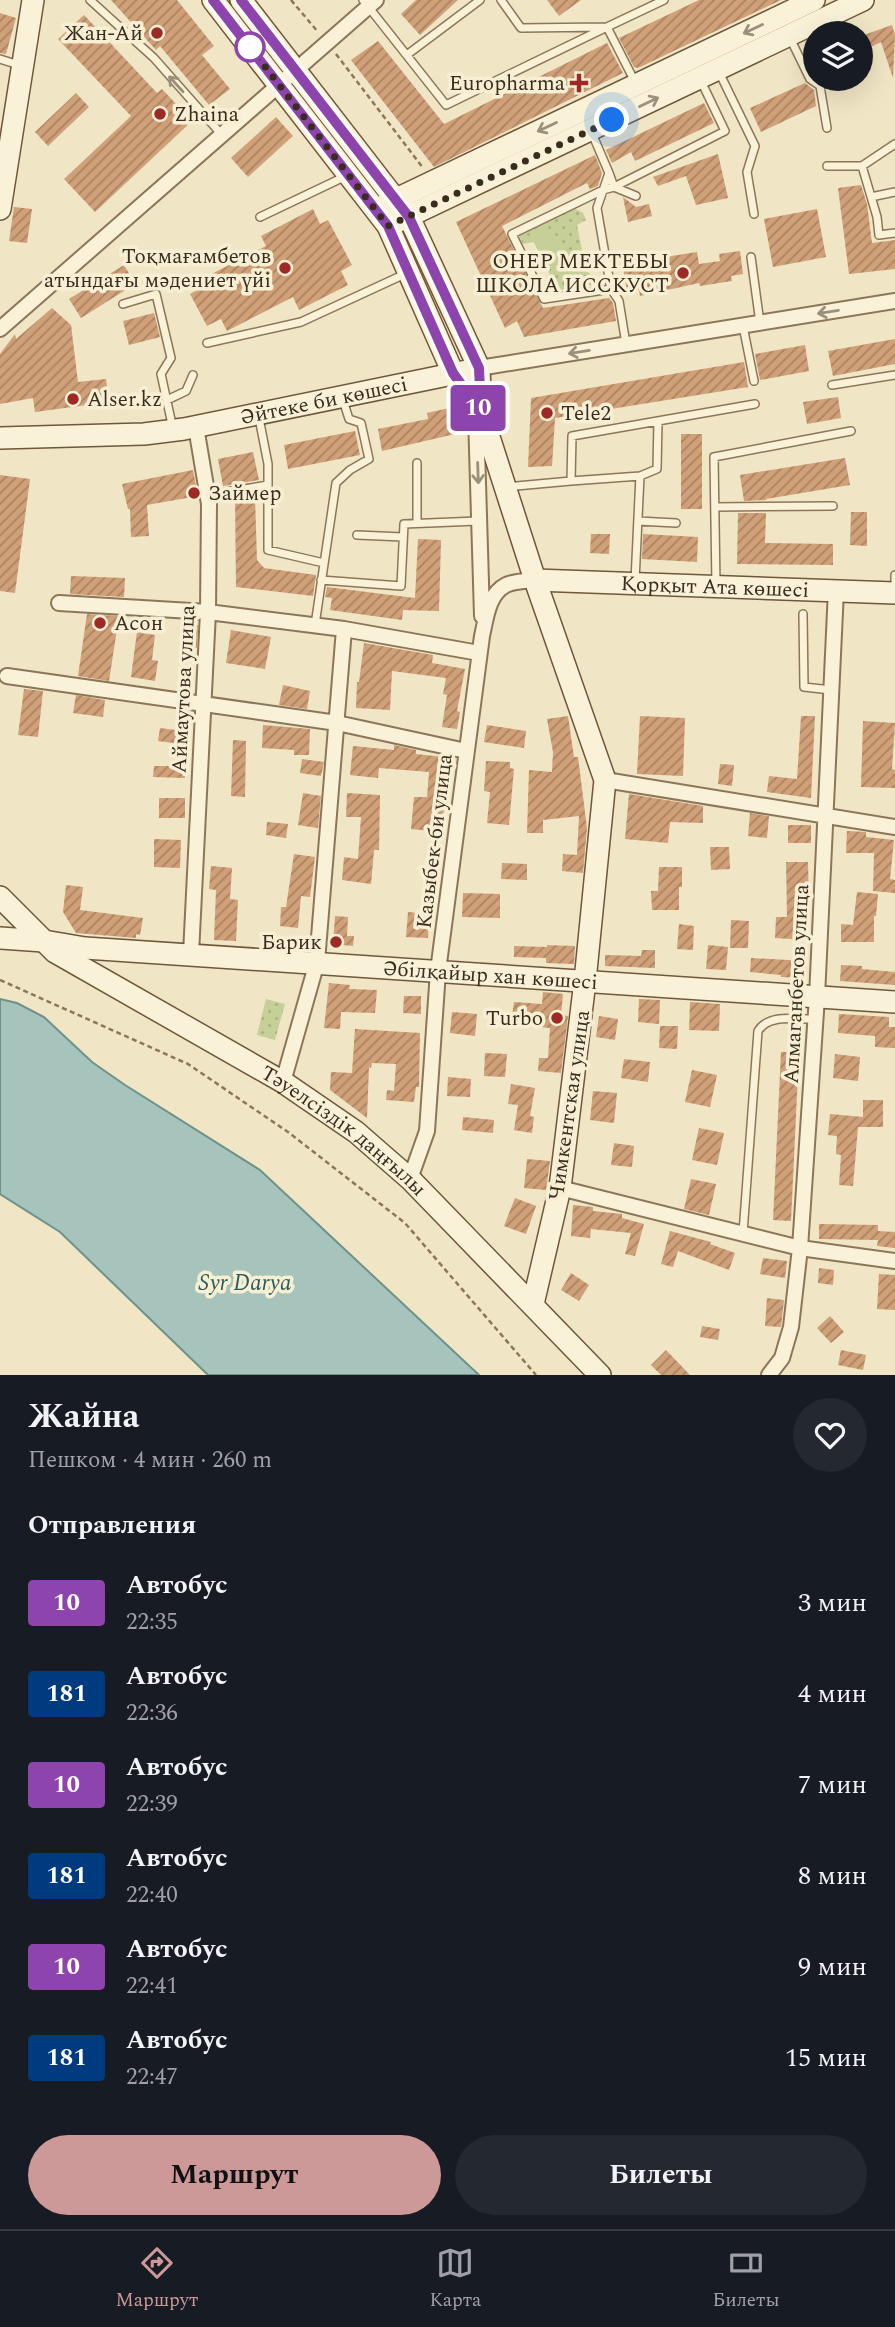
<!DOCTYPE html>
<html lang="ru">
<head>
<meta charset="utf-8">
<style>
	body { margin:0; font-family:Spectral,serif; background:#242831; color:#f1f3f6; height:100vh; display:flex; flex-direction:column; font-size:26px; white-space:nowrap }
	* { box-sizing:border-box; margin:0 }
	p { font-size:23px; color:#9ea1a6 }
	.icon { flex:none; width:38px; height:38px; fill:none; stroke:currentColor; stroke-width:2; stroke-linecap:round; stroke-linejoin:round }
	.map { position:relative; height:1375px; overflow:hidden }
	.drawer { display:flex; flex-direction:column; background:#171b24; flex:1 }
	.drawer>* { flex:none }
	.badge { padding:0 14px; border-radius:5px; font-size:24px; line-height:46px }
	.tools { position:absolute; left:803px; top:21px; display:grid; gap:14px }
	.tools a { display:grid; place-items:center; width:70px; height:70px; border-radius:50%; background:#171b24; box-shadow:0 7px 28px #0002; font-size:35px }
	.you { position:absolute; width:35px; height:35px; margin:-18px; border:5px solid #fff; border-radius:50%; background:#1a73e8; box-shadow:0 0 0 10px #1a73e833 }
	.map>.badge { position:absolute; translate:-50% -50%; box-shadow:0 0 0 4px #fff }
	h2 { padding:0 28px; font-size:26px; line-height:63px }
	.round { display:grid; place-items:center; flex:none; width:74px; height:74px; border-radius:37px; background:#242831 }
	.head { display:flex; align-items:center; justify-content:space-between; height:119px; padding:0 28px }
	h1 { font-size:33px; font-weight:700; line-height:52px }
	.primary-button { display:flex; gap:14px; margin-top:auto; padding:14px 28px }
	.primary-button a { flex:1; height:80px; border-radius:42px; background:#cc9998; color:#111; font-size:28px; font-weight:700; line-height:80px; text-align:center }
	.primary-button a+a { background:#242831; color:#f1f3f6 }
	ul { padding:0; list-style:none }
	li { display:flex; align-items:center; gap:21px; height:91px; padding:0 28px }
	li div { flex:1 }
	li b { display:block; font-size:26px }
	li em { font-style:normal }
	li .badge { min-width:77px; font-weight:700; text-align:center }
	.tab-bar { display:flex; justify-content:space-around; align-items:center; height:98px; border-top:2px solid #363941; background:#171b24; font-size:19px; color:#9ea1a6 }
	.tab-bar a { display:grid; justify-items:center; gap:4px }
	.tab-bar .on { color:#cc9998 }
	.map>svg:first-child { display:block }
	.grass { fill:url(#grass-dots) }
	.pitch { fill:#c6cf97 }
	.water { fill:#a6c3bc; stroke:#6c928a; stroke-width:2 }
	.building { fill:url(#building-hatch) }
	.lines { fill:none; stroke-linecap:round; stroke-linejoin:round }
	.lane-casing { stroke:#8c7659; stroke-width:10 }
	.street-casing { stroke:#8c7659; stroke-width:18 }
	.secondary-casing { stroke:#6e573c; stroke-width:24 }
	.path { stroke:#8c7659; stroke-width:2.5; stroke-dasharray:5 3.5; stroke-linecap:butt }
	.lane { stroke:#faf2d8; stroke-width:7 }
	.street { stroke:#faf2d8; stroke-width:14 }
	.secondary { stroke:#faf2d8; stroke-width:21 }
	.oneway { stroke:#9a907b }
	.line-casing { stroke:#fff; stroke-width:16 }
	.line { stroke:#8e44ad; stroke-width:10 }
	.walk { stroke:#3b2d1e; stroke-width:7; stroke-dasharray:0 12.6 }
	.poi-dot { fill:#9e2a26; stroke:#f7efd4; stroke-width:2.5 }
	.stop-dot { fill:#fff; stroke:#8e44ad; stroke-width:3.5 }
	.labels { text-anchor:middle; stroke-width:7; stroke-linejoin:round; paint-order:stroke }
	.poi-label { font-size:21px; fill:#3b2d1e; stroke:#f7efd4; text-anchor:end }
	.street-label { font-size:21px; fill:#3b2d1e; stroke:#f7efd4 }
	.water-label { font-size:23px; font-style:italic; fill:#2c5c5b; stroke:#f7efd4 }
</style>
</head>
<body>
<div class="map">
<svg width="895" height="1375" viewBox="0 0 895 1375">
	<defs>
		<pattern id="grass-dots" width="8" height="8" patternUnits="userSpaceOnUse" patternTransform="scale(1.75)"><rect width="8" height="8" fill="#c6cf97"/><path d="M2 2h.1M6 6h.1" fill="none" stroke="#abb282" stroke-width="1.8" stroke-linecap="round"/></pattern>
		<pattern id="building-hatch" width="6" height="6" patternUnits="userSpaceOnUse" patternTransform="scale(1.75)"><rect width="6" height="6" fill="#d0a078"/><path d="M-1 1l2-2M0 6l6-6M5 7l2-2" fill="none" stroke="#aa8362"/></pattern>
	</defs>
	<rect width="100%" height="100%" fill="#f0e5c4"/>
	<path class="grass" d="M574,208l9,5 3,7 -9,5 9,46 7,5 -2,9 -33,6 -24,-49 -11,2 -4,-8z
		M266,999l19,5 -10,36 -18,-5z"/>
	<path class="pitch" d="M547,226l18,36 -18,7 -17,-35z"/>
	<path class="water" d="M0,999l17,4 27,14 48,45 33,23 135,85 219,205h-271l-148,-143 -60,-38z"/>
	<path class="building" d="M111,0h66l37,46 -12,9 28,34 -21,16 -49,-59 -4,4z
		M416,0h42l-38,35 -19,-21z
		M547,0h34l-22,16z
		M699,0h82l-143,68 -4,-1 -15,-29z
		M0,13l16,5 -10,36 -6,-1z
		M84,15l73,78 5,-4 30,32 -97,91 -31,-33 67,-63 -73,-77z
		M892,25l3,10 -2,43 -12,-36 -20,10v-16z
		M378,41l66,83 163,-81 16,30 -189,94 -83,-107z
		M805,83l9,7 2,16 -55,26 -11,-24z
		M76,93l13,14 -41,39 -13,-14z
		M704,103l10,20 -79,38 -4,-9 -19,11 -6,-13z
		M276,117l17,19 -45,41 -17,-19z
		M718,154l10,44 -32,7 -10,-29 -28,10 -5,-9z
		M595,155l7,18 -4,13 -8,3 -3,-6 -85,43 41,82 66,-10 4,5 3,18 -92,16 -7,-16 -12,7 -49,-106z
		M861,185l6,19 5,39 23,-3v29l-46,5 -11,-86z
		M623,197l13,10 13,-3 3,12 -24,6z
		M14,207l18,2 -5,34 -18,-2z
		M313,209l7,15 8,-4 24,45 -11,6 7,14 -49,25 -6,-13 -66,34 -6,-12 -14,7 -17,-32 11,-6 -3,-7 68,-35 -5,-10z
		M817,209l9,48 -53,10 -9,-48z
		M740,251l3,23 -12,2 1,5 -32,5 -1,-3 -59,13 -1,-6 -12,2 -4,-25 20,-3 1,8 23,-4 -2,-11 32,-5 2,12 21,-3 -1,-7z
		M124,265l11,19 -54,34 -12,-19z
		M52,308l19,17 7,57 28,-3 3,23 -74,10 -2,-14 -33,6v-50l15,-20 1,5z
		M154,313l6,24 -31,8 -6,-24z
		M895,339v25l-62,12 -5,-25z
		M805,345l4,26 -49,9 -5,-26z
		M744,362l4,25 -193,31 -3,48 -24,1 3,-69z
		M838,397l3,21 -34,6 -4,-22z
		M449,408l6,26 -73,17 -4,-22 50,-10 -1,-6z
		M355,431l5,24 -72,14 -4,-24z
		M681,434h21v75h-21z
		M253,452l6,28 -36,6 -5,-27z
		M845,458l5,27 -84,14v1l-22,1 -4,-26z
		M193,470l5,26 -51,9 2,31 -18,1 -1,-28h-2l-6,-25z
		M0,475l30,4 -15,114 -15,-2z
		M235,497h20l2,63 7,8 52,7 -3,21 -77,-9z
		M851,512h16v34l-17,-1z
		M738,513h28l-1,30 68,1v21l-96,-1z
		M591,534h19l-1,20 -19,-1z
		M643,534l55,3 -1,25 -55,-3z
		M418,539l23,1 -2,71 -36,-1 -1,10 -72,-10 2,-12 -7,-1 2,-10 88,11z
		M71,576l54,2 -1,19 -54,-3z
		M87,614l32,2 -10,65 -31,-5z
		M182,623l16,2 -1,23 -17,-1z
		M231,630l40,7 -6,32 -39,-6z
		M137,632l18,3 -3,25 6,1 -3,20 -24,-4z
		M364,643l69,12 -1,8 33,6 -8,42 3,1 -3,17 -15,-2 5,-32 -4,-1 3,-16 -54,-7 -2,39 -34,-2 1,-26h2z
		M283,685l27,6 -3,18 -28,-4z
		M24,689l19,2 -5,46 -20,-2z
		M76,695l29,5 -2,17 -30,-4z
		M568,716l6,41h4l9,71 -4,45 -21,-2 1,-17 14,1 2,-39 -36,4v13h-16l2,-63 23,2 1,-20 -6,-33z
		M640,716l45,2 -2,58 -46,-2z
		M801,716h14l-4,82 -44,-6 2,-16 28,3z
		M863,721l32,2 -3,46 3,1v18l-34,-1z
		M263,725l47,4 -1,26h-15v-5l-32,-2z
		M487,725l39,6 -2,17 -40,-6z
		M160,728l31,4 -2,13 -31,-4z
		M233,740l13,1 -1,56 -14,-1z
		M394,745l22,5v4l37,4 -2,25h-5l-4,49 -31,-3 3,-32h13l2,-25 -50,-4 -1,10 -28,-3 3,-29 41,4z
		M302,759l22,3 -3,14 -21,-3z
		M486,761l24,1v6l4,1 -5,56 -22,-2 3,-31 -6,-1z
		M720,764l14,1 -2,21 -14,-2z
		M154,766h31v12l-32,-1z
		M303,793l18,3 -3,32 -20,-3z
		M347,793l33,2 -1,55h-5l-3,34 -29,-4 2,-23 14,2 3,-42h-15z
		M629,794l74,12v17l-33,-1 -2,21 -43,-4z
		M159,798h26v20h-26z
		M750,813l19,3 -2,22 -19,-2z
		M267,822l21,2 -2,14 -20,-3z
		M788,825h23v18h-23z
		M847,831l19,1v5l28,3 -4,39 5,1v13l-22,-2 1,-38h-28z
		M154,839l27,1 -1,28 -26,-1z
		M710,847h19l1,22 -19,1z
		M294,854l21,3 -5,40 -9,-1 -3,32 -18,-2 1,-19h5z
		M786,862h22l1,44h-2l-1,34 -31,-2 1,-21h11z
		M502,863l25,1v16l-26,-1z
		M211,866l21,2 -2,31 8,1 -2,41 -22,-1 2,-50 -7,-1z
		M659,867h23v20h-3v23h-27l-1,-19h7z
		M66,885l17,2 -3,23 63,8 -3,17 -4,-1v4l-60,-5 -13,-21z
		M857,892l21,2 -2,22h-2v26h-33v-18l12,1z
		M463,893l37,1v24l-38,-1z
		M408,912l21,2 -1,24 -22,-1z
		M335,916l13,1 -1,19h7l-1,10 -20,-2z
		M731,920l18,1 -1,27h-18z
		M679,924l15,2 -1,24 -16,-1z
		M547,945l28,1 -1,18 -28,-1v-5l-32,-1v-11l33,1z
		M708,945l20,2 -2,23 -20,-1z
		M642,950h13v18l-50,-2v-11l36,1z
		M751,958l55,3 -1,17 -24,-1v-2l-31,-3z
		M841,965l21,1v3l33,3v13l-55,-4z
		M329,983l21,2 -1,4 28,1 -2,23 -34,-1 -1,17 -16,-1z
		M543,992l20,2 -2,21 7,1 -7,57 -23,-2 1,-13h9l2,-30 -39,-4 3,-22 28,2z
		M404,996h17v18l-18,-1z
		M639,999l21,1 -1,24 -21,-2z
		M690,1002l30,2 -1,27 -30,-1z
		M452,1012l25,2 -2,22 -25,-3z
		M839,1014l50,3v10h6v21l-20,-1v-11l-37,-3z
		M599,1016l19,3 -3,21 -19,-3z
		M660,1026h18l-1,23 -18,-1z
		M355,1029l65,4 -1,54h-3l-2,15 -28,-2 1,-10 7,1 2,-27 -24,-1 -1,5 -2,-1 -2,51 -37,-28 1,-18 21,1z
		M781,1052h18l-8,169 -18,-1z
		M485,1053l22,1 -2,23 -21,-1z
		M835,1054l25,3 -2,24 -25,-3z
		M624,1059l26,3 -2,20 -27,-4z
		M692,1070l25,5 -7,32 -25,-5z
		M448,1077l23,2 -1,18 -23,-1z
		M511,1084l24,4 -5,28 4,1 -2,16 -18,-3 4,-25 -10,-1z
		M593,1091l24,2 -3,30 -24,-3z
		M863,1100h20v27h-25l-5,59 -14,-1 2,-30 -5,-1 1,-18 -9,-1 2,-21 33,3z
		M463,1117l31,3 -1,13 -31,-3z
		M699,1128l25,5 -7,32 -25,-5z
		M614,1143l20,3 -2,21 -21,-2z
		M527,1159l23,2 -4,29 -22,-2z
		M691,1179l25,5 -7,31 -25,-6z
		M515,1198l21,8 -10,28 -22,-8z
		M573,1205l20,2v4l29,3v4l22,6 -9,32 -10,-2 6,-21 -40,-4 -1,9 -19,-2z
		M819,1224l59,1v6l17,1v16l-18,-2 1,-6 -59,-1z
		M670,1231l41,11 -1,2 25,9 -6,17 -51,-19 -5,16 -12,-3z
		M763,1258l24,3 -2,17 -25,-4z
		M819,1268l15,2 -1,15 -15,-2z
		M571,1273l18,12 -10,16 -18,-11z
		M879,1274l16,1v35l-18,-1z
		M767,1298l17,2 -3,27 -16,-1z
		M830,1316l14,16 -13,11 -14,-15z
		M702,1326l18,3 -2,11 -18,-3z
		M666,1350l24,25h-29l-10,-10z
		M841,1350l25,5 -3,15 -25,-5z"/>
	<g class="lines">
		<defs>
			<path id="lane" d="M90,0l64,58 68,77
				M363,0l83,105 161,-78 -86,1 -20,-28
				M789,36l21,43 10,7 18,-7
				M408,54l72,-54
				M0,59l22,7
				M718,70l37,76 -8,26 7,42
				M635,82l-28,-55 57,-27
				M820,86l7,42
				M591,131l18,42 -12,35 14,81 8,12 7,43
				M827,166h35l33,-22
				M862,166l15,51 2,18 16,-2
				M609,173l5,14 111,-56 -24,-50
				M871,197l24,-5
				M260,217l86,-41
				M751,257l9,66
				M611,289l-67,10 -32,-65 91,-44 11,-3 22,9
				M123,304l33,-10 15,64 -10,16 12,55
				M743,326l11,55
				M207,343l94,-21 104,-48
				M832,385l63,-10
				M167,400l19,-9 7,-16
				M259,418l9,46v86l56,13
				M417,463v60
				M640,476l17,-7 1,-48
				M571,481l69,-5 -5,105
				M506,487l65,-6 1,-45 183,-32
				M219,493l49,-8
				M715,507l118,-1
				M638,521l38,2
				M357,535l46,2
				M321,580l80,6 3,-62 74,-3
				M716,585l-2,-128 137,-26
				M895,592v-17
				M803,614l1,73 27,3
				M315,625l21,-142 14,-13 19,-11 -8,-36 -12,-4 -6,-19
				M743,1233l15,-202c11,-18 39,-11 57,-12"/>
			<path id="street" d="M0,329l376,-329
				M479,368l416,-67
				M476,416l6,200
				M59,603l149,9 136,17 135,24
				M7,676l330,47 129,28
				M605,780l290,47
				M191,954l17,-342 1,-108 -13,-77
				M283,1082l34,-120 27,-333
				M410,1179l17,-48 11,-160 44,-335c4,-17 6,-42 24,-51 8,-4 21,-4 29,-5
				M560,1188l240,60 95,13
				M769,1375l13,-17 9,-31 9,-79 17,-251 19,-407"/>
			<g id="secondary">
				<path d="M213,0l175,226 65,147 28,39"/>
				<path d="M241,0l168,217 70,151 2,44 54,168 70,200 -20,201 -25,207 -27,116"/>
				<path d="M386,204l428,-204"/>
				<path d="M0,209l33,-209"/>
				<path d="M388,226l475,-226"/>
				<path id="s1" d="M0,438l144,-4 40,-5 283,-58"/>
				<path id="s2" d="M535,580l360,13"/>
				<path id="s3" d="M0,897l55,55 228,130 73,50 54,47 190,196"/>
				<path id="s4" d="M0,938l44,3 41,7 810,54"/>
			</g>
		</defs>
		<use href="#lane" class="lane-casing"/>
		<use href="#street" class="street-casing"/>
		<use href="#secondary" class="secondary-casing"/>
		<path class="path" d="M291,0l27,32
			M336,54l87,114
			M0,980l188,84 100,68 117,91 131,152"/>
		<use href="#lane" class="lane"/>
		<use href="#street" class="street"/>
		<use href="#secondary" class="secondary"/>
	</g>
	<defs><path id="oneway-shaft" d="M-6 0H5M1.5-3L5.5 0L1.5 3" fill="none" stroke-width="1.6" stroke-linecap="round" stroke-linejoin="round" transform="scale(1.75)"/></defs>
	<g class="oneway">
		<use href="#oneway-shaft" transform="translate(753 29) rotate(155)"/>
		<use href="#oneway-shaft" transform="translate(176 84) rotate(-132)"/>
		<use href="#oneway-shaft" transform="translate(649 102) rotate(-26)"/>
		<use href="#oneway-shaft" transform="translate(547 127) rotate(155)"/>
		<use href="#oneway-shaft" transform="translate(828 312) rotate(171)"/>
		<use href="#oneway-shaft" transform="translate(579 352) rotate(171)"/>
		<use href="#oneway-shaft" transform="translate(478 473) rotate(88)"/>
	</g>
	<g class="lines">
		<defs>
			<path id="line" d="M213,0l175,226 65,147 28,39 -2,-44 -70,-151 -168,-217"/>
		</defs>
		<use href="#line" class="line-casing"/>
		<use href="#line" class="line"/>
		<path class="walk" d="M250,47l138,179 224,-106"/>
	</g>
	<g class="poi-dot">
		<circle cx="157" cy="33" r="7"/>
		<path d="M575.5 72.5h7v7h7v7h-7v7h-7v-7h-7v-7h7z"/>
		<circle cx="160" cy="114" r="7"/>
		<circle cx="285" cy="268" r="7"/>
		<circle cx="683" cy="273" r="7"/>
		<circle cx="73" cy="399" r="7"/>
		<circle cx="547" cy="413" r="7"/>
		<circle cx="194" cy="493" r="7"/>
		<circle cx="100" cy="623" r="7"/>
		<circle cx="336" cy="942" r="7"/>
		<circle cx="557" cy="1018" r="7"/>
	</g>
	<circle class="stop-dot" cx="250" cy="47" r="14"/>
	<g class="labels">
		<g class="poi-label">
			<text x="143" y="40">Жан-Ай</text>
			<text x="565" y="90">Europharma</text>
			<text x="174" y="121" text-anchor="start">Zhaina</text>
			<text x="271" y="263">Тоқмағамбетов<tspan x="271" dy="24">атындағы мәдениет үйі</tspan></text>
			<text x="669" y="268">ОНЕР МЕКТЕБЫ<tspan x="669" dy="24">ШКОЛА ИССКУСТ</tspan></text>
			<text x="87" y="406" text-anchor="start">Alser.kz</text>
			<text x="561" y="420" text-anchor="start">Tele2</text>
			<text x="208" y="500" text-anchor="start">Займер</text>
			<text x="114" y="630" text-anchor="start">Асон</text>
			<text x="322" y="949">Барик</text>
			<text x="543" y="1025">Turbo</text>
		</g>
		<g class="street-label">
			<text dy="7" stroke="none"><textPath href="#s1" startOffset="327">Әйтеке би көшесі</textPath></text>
			<text dy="7" stroke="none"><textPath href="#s2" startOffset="180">Қорқыт Ата көшесі</textPath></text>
			<text transform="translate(183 689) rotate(-87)" y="7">Аймаутова улица</text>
			<text transform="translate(434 841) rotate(-83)" y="7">Казыбек-би улица</text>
			<text dy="7" stroke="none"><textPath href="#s4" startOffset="492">Әбілқайыр хан көшесі</textPath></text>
			<text transform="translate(796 984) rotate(-87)" y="7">Алмаганбетов улица</text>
			<text transform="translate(569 1105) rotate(-82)" y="7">Чимкентская улица</text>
			<text dy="7" stroke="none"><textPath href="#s3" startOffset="418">Тәуелсіздік даңғылы</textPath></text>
		</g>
		<g class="water-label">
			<text x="245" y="1290">Syr Darya</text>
		</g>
	</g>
</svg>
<div class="tools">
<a><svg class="icon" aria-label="layers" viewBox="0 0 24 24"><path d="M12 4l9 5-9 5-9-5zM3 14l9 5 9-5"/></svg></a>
</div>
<div class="you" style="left:612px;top:120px"></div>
<b class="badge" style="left:478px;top:408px;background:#8e44ad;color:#fff">10</b>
</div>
<section class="drawer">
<div class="head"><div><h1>Жайна</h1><p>Пешком · 4 мин · 260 m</p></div><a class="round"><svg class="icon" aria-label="heart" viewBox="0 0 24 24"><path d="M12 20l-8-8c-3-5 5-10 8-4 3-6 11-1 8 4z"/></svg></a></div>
<h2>Отправления</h2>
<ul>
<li><span class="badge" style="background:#8e44ad;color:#fff">10</span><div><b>Автобус</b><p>22:35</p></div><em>3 мин</em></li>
<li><span class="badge" style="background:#003b80;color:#fff">181</span><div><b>Автобус</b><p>22:36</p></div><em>4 мин</em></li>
<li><span class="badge" style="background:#8e44ad;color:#fff">10</span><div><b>Автобус</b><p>22:39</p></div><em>7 мин</em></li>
<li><span class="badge" style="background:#003b80;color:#fff">181</span><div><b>Автобус</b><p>22:40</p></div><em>8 мин</em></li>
<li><span class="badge" style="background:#8e44ad;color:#fff">10</span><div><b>Автобус</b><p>22:41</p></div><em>9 мин</em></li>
<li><span class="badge" style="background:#003b80;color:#fff">181</span><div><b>Автобус</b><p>22:47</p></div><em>15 мин</em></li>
</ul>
<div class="primary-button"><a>Маршрут</a><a>Билеты</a></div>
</section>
<nav class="tab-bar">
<a class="on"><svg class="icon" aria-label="directions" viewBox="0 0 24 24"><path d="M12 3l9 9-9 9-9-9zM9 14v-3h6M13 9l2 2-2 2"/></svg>Маршрут</a>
<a><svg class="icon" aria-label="map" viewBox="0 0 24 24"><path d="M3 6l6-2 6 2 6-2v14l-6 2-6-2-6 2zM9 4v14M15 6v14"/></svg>Карта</a>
<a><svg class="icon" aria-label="tickets" viewBox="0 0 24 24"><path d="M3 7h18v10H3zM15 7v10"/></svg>Билеты</a>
</nav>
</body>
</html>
